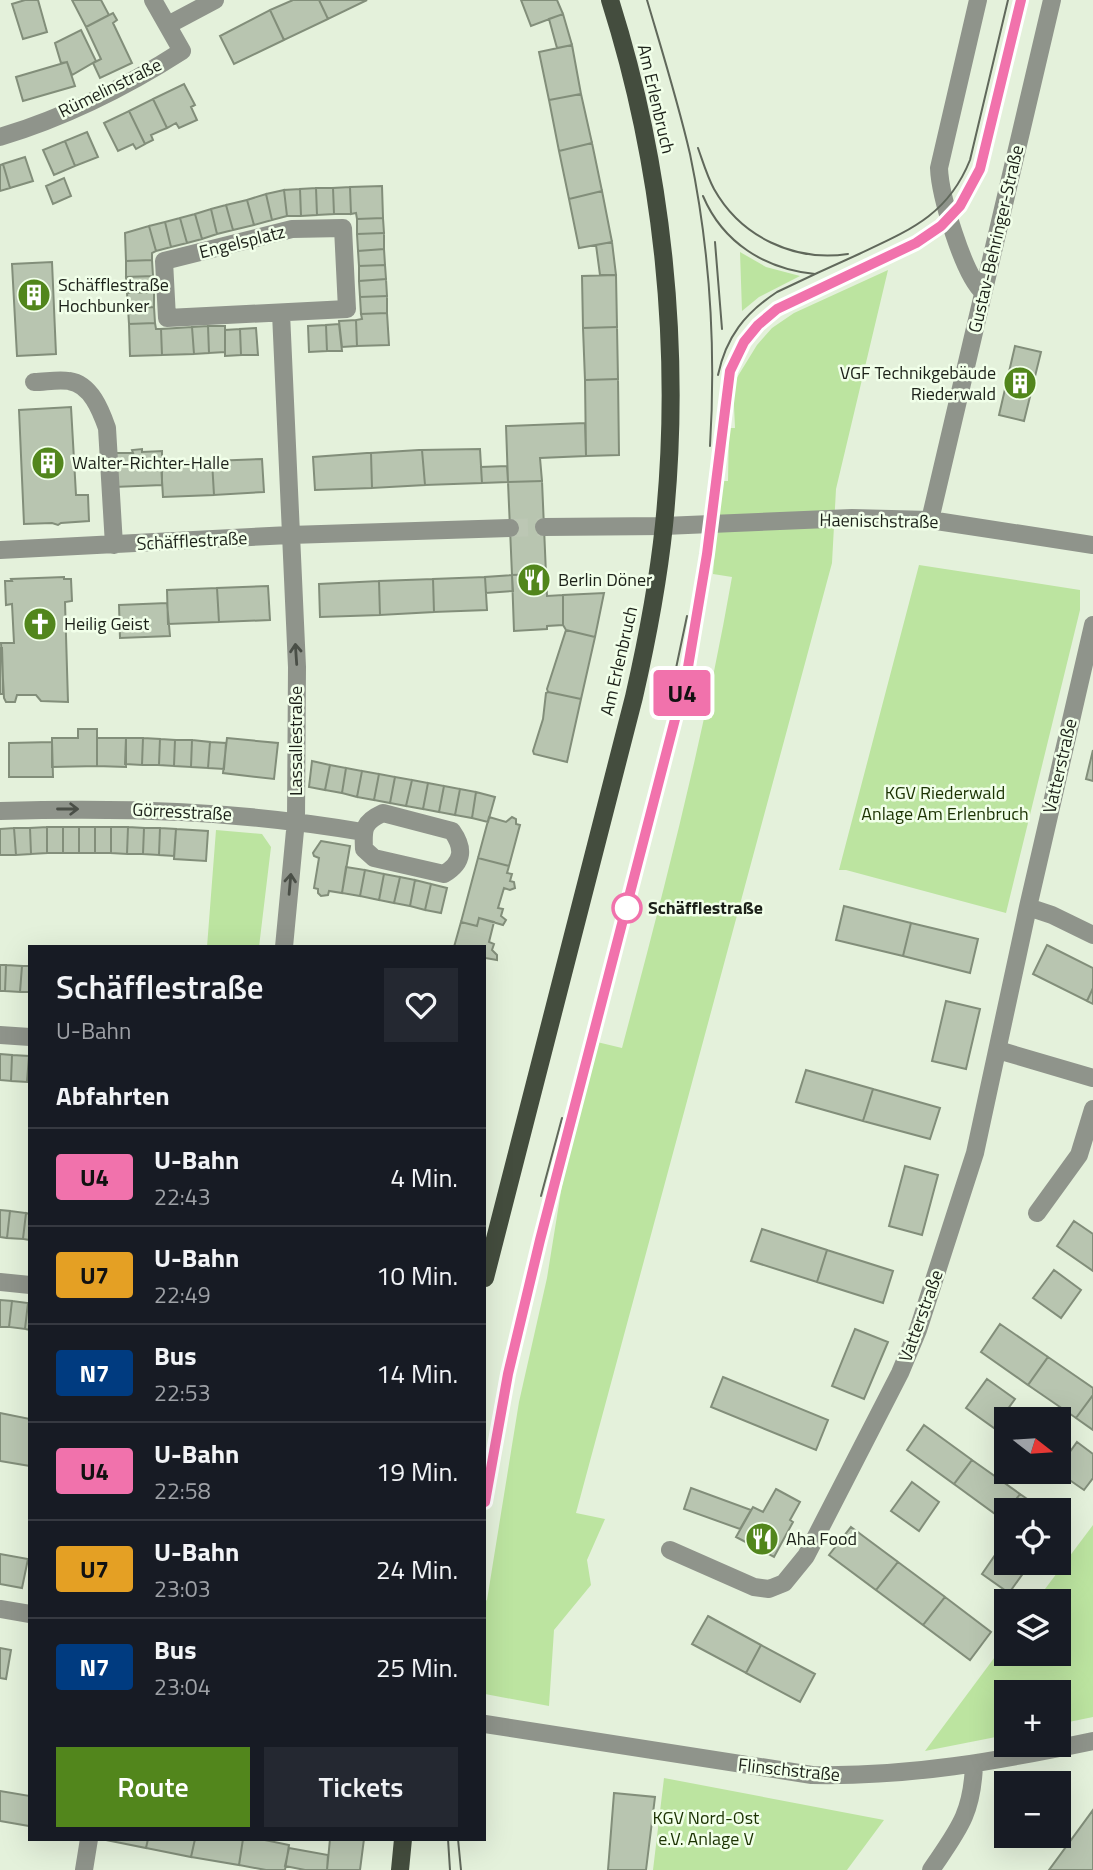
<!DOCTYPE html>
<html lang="de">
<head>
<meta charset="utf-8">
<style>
	body { margin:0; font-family:"Titillium Web",sans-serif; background:#242831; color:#f1f3f6; height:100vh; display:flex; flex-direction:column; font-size:26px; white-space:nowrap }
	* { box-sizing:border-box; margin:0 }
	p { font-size:23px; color:#9ea1a6 }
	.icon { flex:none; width:38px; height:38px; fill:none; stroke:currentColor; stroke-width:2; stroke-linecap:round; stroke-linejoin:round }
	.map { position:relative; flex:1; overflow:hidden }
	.side { position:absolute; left:28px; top:945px; width:458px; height:896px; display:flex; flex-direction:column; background:#171b24; border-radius:0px; box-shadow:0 7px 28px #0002 }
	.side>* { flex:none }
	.badge { padding:0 14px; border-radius:5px; font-size:24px; line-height:46px }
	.needle { width:46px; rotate:107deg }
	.controls { position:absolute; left:994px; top:1407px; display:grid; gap:14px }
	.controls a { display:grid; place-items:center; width:77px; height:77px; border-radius:0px; background:#171b24; box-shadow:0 7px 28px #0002; font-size:35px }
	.map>.badge { position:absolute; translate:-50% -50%; box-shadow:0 0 0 4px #fff }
	h2 { padding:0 28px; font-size:26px; line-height:63px }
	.round { display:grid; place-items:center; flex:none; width:74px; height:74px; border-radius:0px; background:#242831 }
	.overview { display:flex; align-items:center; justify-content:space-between; height:119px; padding:0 28px }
	h1 { font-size:33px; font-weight:600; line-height:52px }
	.primary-button { display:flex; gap:14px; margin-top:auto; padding:14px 28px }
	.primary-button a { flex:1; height:80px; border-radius:0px; background:#52861c; color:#fff; font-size:28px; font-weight:600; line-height:80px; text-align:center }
	.primary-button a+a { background:#242831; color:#f1f3f6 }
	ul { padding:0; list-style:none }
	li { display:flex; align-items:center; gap:21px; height:98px; padding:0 28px; border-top:2px solid #363941 }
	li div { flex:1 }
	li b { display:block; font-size:26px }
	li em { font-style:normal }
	li .badge { min-width:77px; font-weight:700; text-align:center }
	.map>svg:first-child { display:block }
	.green { fill:#bce4a0 }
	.building { fill:#b8c5b0; stroke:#828e7a; stroke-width:2 }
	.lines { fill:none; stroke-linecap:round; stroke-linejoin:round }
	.minor-tunnel { stroke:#bcc7b4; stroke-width:18; stroke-dasharray:18 9; stroke-linecap:butt }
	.minor { stroke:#8f948b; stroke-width:18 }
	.major { stroke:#444d3e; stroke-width:18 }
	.tram { stroke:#60685b; stroke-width:2 }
	.oneway { stroke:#4a4f47 }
	.line-casing { stroke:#fff; stroke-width:16 }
	.line { stroke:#f172ac; stroke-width:10 }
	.stop-dot { fill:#fff; stroke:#f172ac; stroke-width:3.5 }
	.labels { text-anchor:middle; stroke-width:5; stroke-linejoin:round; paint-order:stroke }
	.street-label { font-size:18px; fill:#1c2119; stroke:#f1ffe9 }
	.poi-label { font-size:18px; fill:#1c2119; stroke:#f1ffe9; text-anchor:start }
	.park-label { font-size:18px; fill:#1b3202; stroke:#f1ffe9 }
	.stop-label { font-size:18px; font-weight:bold; fill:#1c2119; stroke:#f1ffe9; text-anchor:start }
</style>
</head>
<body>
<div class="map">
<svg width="1093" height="1870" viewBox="0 0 1093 1870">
	<rect width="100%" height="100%" fill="#e4f1db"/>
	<path class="green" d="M740,252l26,15 34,9 -41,21 -17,14z
		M888,270l-52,219 -4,74 -256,950 29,6 -18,41 4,25 -37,45 -5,76 -64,-12v-93l2,-1 32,-198 28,-124 15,-93 35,-143 25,6c42,-158 82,-311 110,-471l-19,-3 8,-93h7l1,-53h6l-2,-44 24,-39 15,-17 22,-15z
		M919,565l161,25v20l-74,303 -160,-43h-7z
		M216,830l46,4 9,13 -12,100h-52z
		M1093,1525v192l-34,7v-32h-53v43l-81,16 81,-109v12h53v-53h-23z
		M664,1778l220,42 -37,50h-194z"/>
	<path class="building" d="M25,0h13l9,32 -24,7 -11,-35z
		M72,0h29l8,15 -23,12z
		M293,0h26l9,19 -44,21 -14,-30z
		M319,0h48l-39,19z
		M521,0h36l6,14 -32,12z
		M270,10l14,30 -50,24 -14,-28z
		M113,13l4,7 -4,3 19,40 -32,15 -7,-15 8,-4 -15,-32z
		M563,14l9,31 -15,3 -8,-29z
		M81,30l15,31 -24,14 -5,-13 -6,1 -6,-20z
		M572,45l9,49 -32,6 -10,-48z
		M67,62l8,24 -52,15 -7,-24z
		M184,84l11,21 -4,2 6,13 -18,8 -3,-5 -9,5 -14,-29z
		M581,94l11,49 -33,8 -10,-51z
		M153,99l14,29 -16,7 2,5 -8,4 -16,-33z
		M129,111l16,33 -9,5 -3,-5 -15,7 -14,-28z
		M87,132l11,25 -23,9 -10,-25z
		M65,141l10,25 -21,9 -11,-25z
		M592,143l10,48 -33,8 -10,-48z
		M25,157l8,24 -23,7 -7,-24z
		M3,164l7,24 -10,3v-26z
		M64,178l7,18 -18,8 -7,-18z
		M382,186l1,32 -26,1 -1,-6 -5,1 -1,-27z
		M350,187l1,27h-17l-1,-26z
		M316,188l1,27 -16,1 -1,-27z
		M316,188h17l1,26 -17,1z
		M300,189l1,27h-14l-3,-26z
		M284,190l3,26 -15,4 -6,-26z
		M602,191l10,51 -33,6 -10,-49z
		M266,194l6,26 -18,5 -7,-25z
		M247,200l7,25 -21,5 -7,-25z
		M226,205l7,25 -16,4 -6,-25z
		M211,209l6,25 -15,5 -7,-25z
		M195,214l7,25 -15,4 -7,-25z
		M180,218l7,25 -16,4 -6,-25z
		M383,218l1,15 -27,1v-15z
		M165,222l6,25 -15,4 -7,-25z
		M149,226l7,25 -4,2v7l-26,1 -1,-28z
		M384,233v16l-26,2 -1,-17z
		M612,242l4,33h-16l-4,-30z
		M384,249l1,16 -26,1 -1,-15z
		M152,260l1,16 -27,1v-16z
		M52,262l4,92 -39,2 -5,-92z
		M385,265l1,14 -27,2v-15z
		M616,275l1,52 -34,1 -1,-52z
		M153,276l1,16 -27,1 -1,-16z
		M386,279l1,17 -27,1 -1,-16z
		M154,292v15l-26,1 -1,-15z
		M387,296v17l-26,1 -1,-17z
		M154,307l1,16 -26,1 -1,-16z
		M387,313l2,32 -32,1 -1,-26 6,-1 -1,-5z
		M356,320l1,26 -15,1 -3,-26z
		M155,323l1,6h5l1,26 -32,1 -1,-32z
		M339,324l3,27h-15l-1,-26z
		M326,325l1,26 -18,1 -1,-26z
		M208,326l1,27 -15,1 -2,-27z
		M208,326h17v26l-16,1z
		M192,327l2,27 -32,1 -1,-26z
		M617,327l1,52 -33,1 -2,-52z
		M256,328l2,27h-17l-1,-26z
		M240,329l1,26 -16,1v-26z
		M1015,346l26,6 -17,69 -25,-6z
		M618,379l1,76 -33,1 -1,-76z
		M71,407l5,88h12l1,26 -28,2 -3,2 -6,-2 -28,1 -5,-114z
		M585,423l1,33 -46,2 2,23 -34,1 -2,-56z
		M142,449v3l20,-1v34l-48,2 -1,-34h20l-1,-3z
		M480,449l2,34 -57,2 -3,-35z
		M419,450h3l3,35 -53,3 -1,-35z
		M367,453h4l1,35 -57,2 -2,-33z
		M262,459l2,33 -50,3 -2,-34z
		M212,461l2,34 -51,2 -2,-33z
		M507,466l1,16 -26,1 -1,-16z
		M542,481l4,93 -34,1 -4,-93z
		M546,574l1,22 16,-1v30l-16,1v3l-33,2 -2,-56z
		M512,575l1,16 -27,2 -1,-16z
		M64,577v2h7l1,22 -7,1 3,100 -27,-1 -5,-6h-19l-2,7h-9l-2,-4 -3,-55h13l-2,-39 -6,1 -1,-24h7l-1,-2z
		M485,577l2,33 -53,2 -1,-33z
		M433,579l1,33 -54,3 -1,-34z
		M379,581l1,34 -60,2 -1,-33z
		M268,586l2,34 -51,2 -2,-34z
		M217,588l2,34 -51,2 -1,-34z
		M604,593l-9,44 -29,-7 -3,-5v-30z
		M167,603l3,33 -50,2 -1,-33z
		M566,630l29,7 -14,62 -33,-7 -1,-3z
		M0,648h2l1,33v13h-3z
		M548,692l33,7 -14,63 -33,-8 -1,-3 10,-32 3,-26z
		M78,729h19v37l-45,1v-29h26z
		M97,738h29v29l-29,-1z
		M126,738h17l-1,27 -17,-1z
		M143,738l17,1 -1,26h-17z
		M227,738l51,5 -4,36 -51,-6z
		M160,739l15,1 -1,26 -15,-1z
		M175,740h17l-1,27 -17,-1z
		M192,740l18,2 -2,26 -17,-1z
		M52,742l1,35h-44v-34z
		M210,742l16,1 -2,26 -16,-1z
		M1093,750v31l-7,-2z
		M312,761l18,4 -5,25 -16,-3z
		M330,765l16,3 -4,25 -17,-3z
		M346,768l16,3 -5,26 -15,-4z
		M362,771l17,3 -5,26 -17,-3z
		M379,774l16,3 -5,26 -16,-3z
		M395,777l17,3 -6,26 -16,-3z
		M412,780l16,3 -5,26 -17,-3z
		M428,783l16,3 -5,26 -16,-3z
		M444,786l16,3 -5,26 -16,-3z
		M460,789l16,3 -4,26 -17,-3z
		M476,792l19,5 -7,25 -16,-4z
		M489,817l17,5 6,-5 4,2v5l4,1 -11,41 -31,-8z
		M47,827h16v26h-16z
		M47,827v26l-16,1 -1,-26z
		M63,827h16v26h-16z
		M79,827h16v26h-16z
		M95,827h16v26h-16z
		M111,827h17l-1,27 -16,-1z
		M128,827l16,1 -1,26h-16z
		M14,828h16l1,26 -15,1z
		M14,828l2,27h-16v-26z
		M144,828h16l-1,27 -16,-1z
		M160,828l16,1 -2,27 -15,-1z
		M176,829l32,2 -2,30 -32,-2z
		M321,841l29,5 -8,47 -13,-2 -1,4 -7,1 -3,-3v-4l-4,-1 5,-30 -5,-2 -1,-3z
		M478,858l31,8 -2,7 5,1 -2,7 4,1 1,6 -5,2 -6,-2 -6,20 5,1 -2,7 5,4 -3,5 -24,-7 -2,8 -16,-4z
		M346,867l19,3 -5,26 -18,-3z
		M365,870l19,4 -5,26 -19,-4z
		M384,874l16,3 -6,26 -15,-3z
		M400,877l15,3 -5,26 -16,-3z
		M415,880l16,4 -6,26 -15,-4z
		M431,884l16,4 -6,25 -16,-3z
		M844,906l67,17 -8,33 -67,-16z
		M479,918l15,4 -5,20 5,2 -2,6 5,5v5l-12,-2v-11h-31l7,-25 16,4z
		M911,923l67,16 -8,34 -67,-17z
		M1047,945l46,23v20l-6,13 -54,-27z
		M0,965h6l-1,26h-5z
		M6,965l16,1 -2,26 -15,-1z
		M22,966h8v26h-10z
		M1093,988v16l-6,-3z
		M946,1001l34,8 -14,60 -34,-8z
		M0,1054l12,1 -1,26 -11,-1z
		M12,1055l17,1 -2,26 -16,-1z
		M29,1056h1v26h-3z
		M806,1070l67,19 -10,32 -67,-19z
		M873,1089l67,19 -10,31 -67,-18z
		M905,1166l33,9 -16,60 -33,-9z
		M0,1210l10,1 -3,27 -7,-1z
		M10,1211l16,2 -3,26 -16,-1z
		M26,1213l4,1v26l-7,-1z
		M1074,1221l19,13v37l-36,-25z
		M762,1229l65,21 -10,32 -66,-21z
		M827,1250l66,21 -10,32 -66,-21z
		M1054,1270l27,20 -20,28 -28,-20z
		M0,1300l12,1 -3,26h-9z
		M12,1301l16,2 -3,26 -16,-2z
		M28,1303h2v27l-5,-1z
		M1000,1324l48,33 -20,28 -47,-33z
		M855,1329l33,13 -24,57 -32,-13z
		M1048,1357l45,31v7l-17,23 -48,-33z
		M723,1377l105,43 -12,30 -105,-43z
		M987,1379l28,20 -21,29 -28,-20z
		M1093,1395v35l-17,-12z
		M0,1413l30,6v47l-30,-5z
		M924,1425l48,35 -18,24 -47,-34z
		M1077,1442l16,12v24l-9,12 -26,-18 1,-5z
		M972,1460l48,34 -18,25 -48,-35z
		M912,1482l27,20 -20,29 -28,-20z
		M691,1488l60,22 -11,19 -56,-20z
		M776,1489l24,13 -10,18 3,2 -19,35 -38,-20 17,-30 10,5z
		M1020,1494l23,16h-35z
		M1059,1521l9,7 -9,13z
		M851,1527l47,35 -22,28 -47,-35z
		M1002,1545l4,3v15h20l3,2 -20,28 -27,-19z
		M0,1554l28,5 -6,29 -22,-4z
		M898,1562l47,35 -22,28 -47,-35z
		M945,1597l46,35 -21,28 -47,-35z
		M708,1616l53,29 -15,28 -54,-29z
		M761,1645l54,29 -15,28 -54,-29z
		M0,1648l11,2 -5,29 -6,-1z
		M0,1791l30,5 -1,30 -29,-5z
		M614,1793l41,4 -9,73h-38z
		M1093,1810v60h-44z
		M101,1839h47l-2,9z
		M148,1839h47l-4,18 -45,-9z
		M195,1839h48l-4,26 -48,-8z
		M243,1839h17l29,6 -4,25h-19l-27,-5z
		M330,1839h34l-4,31h-33z
		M289,1848l39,7 -1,15h-22l-20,-4z"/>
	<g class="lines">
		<path class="minor-tunnel" d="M510,528l34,-1"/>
		<path class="minor" d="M978,0l-39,168c1,27 24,106 44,124
			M168,25l47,-25
			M0,137c63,-19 126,-50 182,-86l-29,-51
			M343,228l4,81 -180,9 -3,-57 128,-32z
			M281,313l16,354 -1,153 -12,127
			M34,382c11,0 24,-3 35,-1 22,3 32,30 38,47l7,117
			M930,520l122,-520
			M544,527l120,-1 188,-8 78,2 163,25
			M0,550l290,-15 220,-7
			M0,811c125,-4 240,0 363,21
			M383,813l69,18c12,17 12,31 -8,43l-70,-16 -10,-9c-1,-20 -1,-27 19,-36z
			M1028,907l24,8 41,20
			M0,1035l30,2
			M998,1050l95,28
			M1037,1213l42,-58 14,-46
			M0,1282l30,3
			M670,1550l84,37 15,2 15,-6 22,-27 94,-183 18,-43 57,-177 53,-246 65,-282
			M0,1609l30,5
			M485,1724l327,51c98,2 186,-14 281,-34
			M84,1870l5,-31
			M931,1870c27,-40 41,-55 43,-105"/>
		<path class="major" d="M485,1278l149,-581c13,-57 24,-114 30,-172 18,-175 -1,-358 -54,-525
			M400,1870l3,-31"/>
		<path class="tram" d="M647,0c15,51 31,102 43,154 20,96 26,194 20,292
			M698,148c5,14 9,28 16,41 27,48 80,73 134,65
			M703,196c20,47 62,73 112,78
			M715,242l7,87
			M718,375c8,-38 27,-62 59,-83 27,-13 55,-26 82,-38 51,-24 89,-39 111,-94l38,-160
			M667,711l20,-95
			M541,1196l21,-78
			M485,1502l23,-127 32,-135 147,-567 20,-119 23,-183 8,-20 11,-16 28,-26 139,-66 25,-17 19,-19 20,-38 41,-169
			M448,1839l2,31
			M458,1839l3,31"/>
	</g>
	<defs><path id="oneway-shaft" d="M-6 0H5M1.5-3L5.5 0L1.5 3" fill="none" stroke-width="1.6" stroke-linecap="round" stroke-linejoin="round" transform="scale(1.75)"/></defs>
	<g class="oneway">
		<use href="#oneway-shaft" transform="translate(296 654) rotate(-94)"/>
		<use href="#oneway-shaft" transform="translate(68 809)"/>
		<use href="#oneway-shaft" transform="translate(290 884) rotate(-85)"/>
	</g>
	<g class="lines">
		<defs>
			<path id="line" d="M485,1502l23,-128 32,-134 147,-567 20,-119 23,-183 14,-29 14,-17 19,-16 139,-66 25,-17 19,-20 20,-37 41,-169"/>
		</defs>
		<use href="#line" class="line-casing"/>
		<use href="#line" class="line"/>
	</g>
	<defs>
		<symbol id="building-disc" viewBox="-11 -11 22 22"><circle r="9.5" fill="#52861c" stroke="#f1ffe9"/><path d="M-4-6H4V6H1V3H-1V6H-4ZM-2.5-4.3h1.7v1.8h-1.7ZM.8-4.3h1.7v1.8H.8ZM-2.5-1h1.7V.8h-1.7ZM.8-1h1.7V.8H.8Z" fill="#fff"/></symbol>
		<symbol id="restaurant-disc" viewBox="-11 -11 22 22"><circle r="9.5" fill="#52861c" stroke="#f1ffe9"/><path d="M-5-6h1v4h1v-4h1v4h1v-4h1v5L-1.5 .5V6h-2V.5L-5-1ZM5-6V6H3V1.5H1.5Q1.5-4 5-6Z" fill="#fff"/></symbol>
		<symbol id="church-disc" viewBox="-11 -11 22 22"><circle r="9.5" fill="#52861c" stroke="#f1ffe9"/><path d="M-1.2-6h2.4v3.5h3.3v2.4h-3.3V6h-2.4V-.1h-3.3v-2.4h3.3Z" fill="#fff"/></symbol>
	</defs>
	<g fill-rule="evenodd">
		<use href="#building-disc" x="15" y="276" width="38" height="38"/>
		<use href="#building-disc" x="1001" y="364" width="38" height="38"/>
		<use href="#building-disc" x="29" y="444" width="38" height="38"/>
		<use href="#restaurant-disc" x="515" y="561" width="38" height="38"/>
		<use href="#church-disc" x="21" y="605" width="38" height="38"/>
		<use href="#restaurant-disc" x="743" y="1520" width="38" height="38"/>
	</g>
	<circle class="stop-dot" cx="627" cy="908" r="14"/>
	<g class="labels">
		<g class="street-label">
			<text transform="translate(110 88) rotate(-26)" y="6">Rümelinstraße</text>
			<text transform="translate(656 99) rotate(77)" y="6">Am Erlenbruch</text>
			<text transform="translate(996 239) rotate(-77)" y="6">Gustav-Behringer-Straße</text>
			<text transform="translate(242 242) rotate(-14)" y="6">Engelsplatz</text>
			<text transform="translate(879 521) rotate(1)" y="6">Haenischstraße</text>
			<text transform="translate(192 541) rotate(-3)" y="6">Schäfflestraße</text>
			<text transform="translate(619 661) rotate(-77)" y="6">Am Erlenbruch</text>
			<text transform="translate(296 741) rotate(-90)" y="6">Lassallestraße</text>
			<text transform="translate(1060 766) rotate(-77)" y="6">Vatterstraße</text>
			<text transform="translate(182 812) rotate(3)" y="6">Görresstraße</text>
			<text transform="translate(921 1316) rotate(-70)" y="6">Vatterstraße</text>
			<text transform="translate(789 1770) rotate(6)" y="6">Flinschstraße</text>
		</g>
		<g class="poi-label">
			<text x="58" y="291">Schäfflestraße<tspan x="58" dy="21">Hochbunker</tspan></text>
			<text x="996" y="379" text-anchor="end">VGF Technikgebäude<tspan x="996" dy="21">Riederwald</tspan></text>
			<text x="72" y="469">Walter-Richter-Halle</text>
			<text x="558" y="586">Berlin Döner</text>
			<text x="64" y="630">Heilig Geist</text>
			<text x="786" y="1545">Aha Food</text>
		</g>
		<g class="park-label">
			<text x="945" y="799">KGV Riederwald<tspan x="945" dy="21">Anlage Am Erlenbruch</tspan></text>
			<text x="706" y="1824">KGV Nord-Ost<tspan x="706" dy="21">e.V. Anlage V</tspan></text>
		</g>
		<g class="stop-label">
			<text x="648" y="914">Schäfflestraße</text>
		</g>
	</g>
</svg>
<div class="controls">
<a><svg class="needle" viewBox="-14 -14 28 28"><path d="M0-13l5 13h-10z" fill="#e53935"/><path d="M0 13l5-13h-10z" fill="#9ea1a6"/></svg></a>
<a><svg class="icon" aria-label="locate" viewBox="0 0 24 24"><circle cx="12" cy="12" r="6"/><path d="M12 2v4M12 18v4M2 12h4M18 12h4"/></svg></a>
<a><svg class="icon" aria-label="layers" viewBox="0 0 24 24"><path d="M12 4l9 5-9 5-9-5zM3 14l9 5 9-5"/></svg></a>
<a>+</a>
<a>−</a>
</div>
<b class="badge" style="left:682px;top:693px;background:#f172ac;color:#111">U4</b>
<section class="side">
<div class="overview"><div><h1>Schäfflestraße</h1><p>U-Bahn</p></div><a class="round"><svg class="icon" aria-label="heart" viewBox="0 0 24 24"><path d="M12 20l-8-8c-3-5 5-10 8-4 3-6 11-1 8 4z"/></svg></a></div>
<h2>Abfahrten</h2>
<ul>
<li><span class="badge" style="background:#f172ac;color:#111">U4</span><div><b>U-Bahn</b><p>22:43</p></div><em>4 Min.</em></li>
<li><span class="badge" style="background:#e4a024;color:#111">U7</span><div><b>U-Bahn</b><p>22:49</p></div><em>10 Min.</em></li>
<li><span class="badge" style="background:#003b80;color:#fff">N7</span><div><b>Bus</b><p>22:53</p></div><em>14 Min.</em></li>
<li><span class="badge" style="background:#f172ac;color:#111">U4</span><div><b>U-Bahn</b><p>22:58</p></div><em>19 Min.</em></li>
<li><span class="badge" style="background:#e4a024;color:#111">U7</span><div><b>U-Bahn</b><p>23:03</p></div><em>24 Min.</em></li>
<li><span class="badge" style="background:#003b80;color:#fff">N7</span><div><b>Bus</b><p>23:04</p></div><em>25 Min.</em></li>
</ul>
<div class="primary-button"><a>Route</a><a>Tickets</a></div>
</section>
</div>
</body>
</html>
